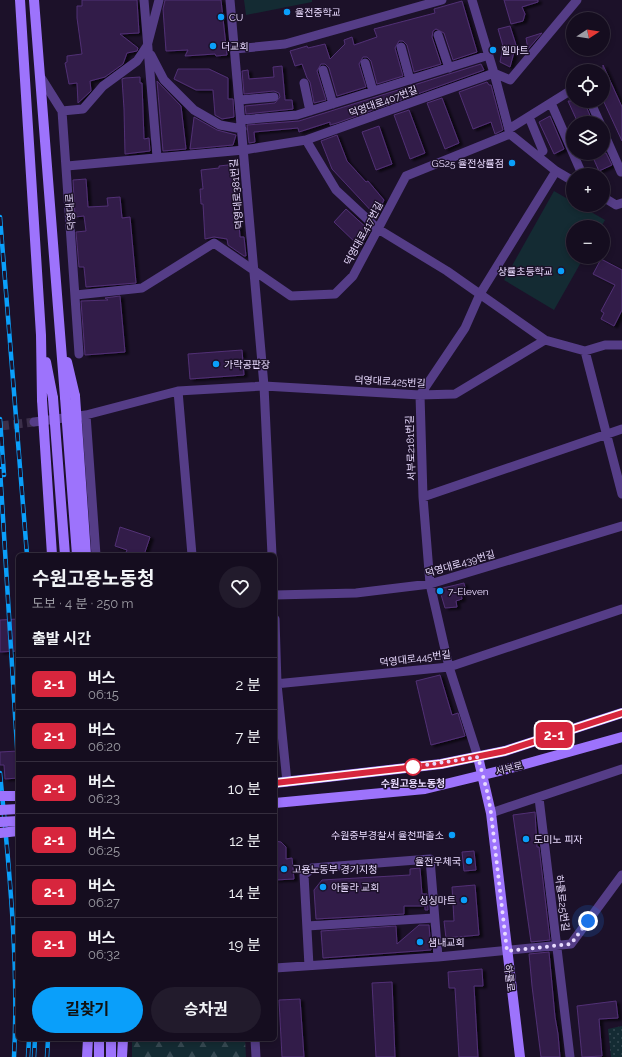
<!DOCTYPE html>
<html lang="ko">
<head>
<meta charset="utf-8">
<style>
	body { margin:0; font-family:Raleway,"Noto Sans KR",sans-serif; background:#221b2c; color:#f1f3f6; height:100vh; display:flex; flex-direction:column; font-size:15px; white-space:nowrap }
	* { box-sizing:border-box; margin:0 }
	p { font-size:13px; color:#9d9ca4 }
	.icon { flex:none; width:22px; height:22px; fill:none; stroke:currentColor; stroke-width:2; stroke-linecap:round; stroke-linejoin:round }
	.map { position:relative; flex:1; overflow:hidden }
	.side { position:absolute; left:16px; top:553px; width:261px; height:488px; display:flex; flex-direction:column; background:#150d1f; border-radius:6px; box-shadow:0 2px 6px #0003,0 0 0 1px #342d3d }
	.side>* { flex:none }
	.badge { padding:0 8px; border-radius:6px; font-size:14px; line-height:26px }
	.needle { width:26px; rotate:78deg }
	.tools { position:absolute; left:566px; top:12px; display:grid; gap:8px }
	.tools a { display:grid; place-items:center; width:44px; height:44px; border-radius:50%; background:#150d1f; box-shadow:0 2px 6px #0003,0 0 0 1px #342d3d; font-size:20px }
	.you { position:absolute; width:20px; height:20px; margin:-10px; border:3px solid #fff; border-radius:50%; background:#1a73e8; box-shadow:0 0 0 6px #1a73e833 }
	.map>.badge { position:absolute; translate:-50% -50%; box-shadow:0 0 0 2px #fff }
	h2 { padding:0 16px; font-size:15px; line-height:36px }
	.round { display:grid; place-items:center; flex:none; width:42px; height:42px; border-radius:21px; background:#221b2c }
	.headline { display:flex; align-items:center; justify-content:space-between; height:68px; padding:0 16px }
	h1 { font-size:19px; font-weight:700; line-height:30px }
	.action { display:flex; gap:8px; margin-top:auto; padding:8px 16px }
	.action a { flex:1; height:46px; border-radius:24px; background:#0a9ffa; color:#111; font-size:16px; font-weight:700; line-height:46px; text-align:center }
	.action a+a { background:#221b2c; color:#f1f3f6 }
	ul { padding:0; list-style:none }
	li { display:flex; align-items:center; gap:12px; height:52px; padding:0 16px; border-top:1px solid #342d3d }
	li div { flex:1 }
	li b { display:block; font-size:15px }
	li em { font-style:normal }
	li .badge { min-width:44px; font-weight:700; text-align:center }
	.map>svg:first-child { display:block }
	.grass { fill:url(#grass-dots) }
	.forest { fill:url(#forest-firs) }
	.garden { fill:#142b33 }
	.building { fill:#331d4a; stroke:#513075; filter:url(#shadow) }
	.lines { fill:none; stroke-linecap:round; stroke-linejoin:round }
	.street-tunnel { stroke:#3b2f49; stroke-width:9; stroke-dasharray:9 4.5; stroke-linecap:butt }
	.street { stroke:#553d87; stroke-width:9 }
	.secondary { stroke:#9d73fc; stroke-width:10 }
	.rail-casing { stroke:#0a9ffa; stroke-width:4.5 }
	.rail { stroke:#1c1129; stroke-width:3; stroke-dasharray:9; stroke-linecap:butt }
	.secondary-bridge { stroke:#9d73fc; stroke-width:10 }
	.line-casing { stroke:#fff; stroke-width:9 }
	.line { stroke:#d7263d; stroke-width:6 }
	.walk { stroke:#e8dafe; stroke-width:4; stroke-dasharray:0 7.2 }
	.poi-dot { fill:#0a9ffa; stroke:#1c1129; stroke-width:1.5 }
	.stop-dot { fill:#fff; stroke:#d7263d; stroke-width:2 }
	.labels { text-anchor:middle; stroke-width:3; stroke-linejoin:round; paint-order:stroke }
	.poi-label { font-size:10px; fill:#e8dafe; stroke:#1c1129; text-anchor:start }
	.street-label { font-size:10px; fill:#e8dafe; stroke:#1c1129 }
	.stop-label { font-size:10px; font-weight:bold; fill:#e8dafe; stroke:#1c1129 }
</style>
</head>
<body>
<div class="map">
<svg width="622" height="1057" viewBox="0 0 622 1057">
	<defs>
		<pattern id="grass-dots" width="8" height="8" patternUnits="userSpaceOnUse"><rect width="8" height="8" fill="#142b33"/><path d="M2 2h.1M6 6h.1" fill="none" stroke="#364952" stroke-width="1.8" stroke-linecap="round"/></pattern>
		<pattern id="forest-firs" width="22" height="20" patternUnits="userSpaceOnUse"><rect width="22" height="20" fill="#142b33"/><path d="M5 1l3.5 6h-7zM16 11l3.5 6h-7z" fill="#364952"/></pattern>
		<filter id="shadow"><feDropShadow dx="3.5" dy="2" stdDeviation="1" flood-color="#0009"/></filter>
	</defs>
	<rect width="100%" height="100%" fill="#1c1129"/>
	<path class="grass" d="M622,1026v31h-11l-3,-28z"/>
	<path class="forest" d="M132,1039h113l1,18h-114z"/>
	<path class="garden" d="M244,0h68v2l-66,13z
		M554,191l19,11v3h6l26,15 -4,7h-28v30h11l-30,53 -50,-30z"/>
	<path class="building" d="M82,0h55l2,33 -19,1 18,14 -1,3 -10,2 -4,11 -18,13 -15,4 1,10 -13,12 -1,-20 -8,1 -4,-21 2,-1v-6l15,-2 -5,-36v-12h5z
		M165,0h56l6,55 -11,1 -1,-2 -30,2 3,-6 -22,1 -3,-42z
		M504,0h34v2l-16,5 3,7 -2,7 -12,3z
		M462,1l15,51 -24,8 -9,-27 -8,-4 -3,2 -1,6 9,27 -27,8 -7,-27 -4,-4h-4l-4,7 8,28 -26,8 -6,-23 -4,-4h-4l-4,7 7,23 -29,9 -8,-28 -4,-4h-4l-4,7 9,29 -12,3 -4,-21 -3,-4 -5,-14 -7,2 -5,-15 17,-5 1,2 17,-4 5,15 15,-15 -1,-4 8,-3 2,8 23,-8 -3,-8 61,-16 -1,-4z
		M510,26l6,19 -6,22 -10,-5 3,-16 -5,-17z
		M542,33l-14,16 -2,-11z
		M481,64l3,6 -147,53 -7,2v-3l-31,10 -1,-4 -44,4 1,10 -6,1 -2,-18 52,-4z
		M603,65l19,42v34l-19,-41z
		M282,66l3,34h7l1,9 -47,5 -1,-8 30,-3 5,-6 -1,-4 -5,-2 -30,3 -2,-23 6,-1 1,9 25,-2 -1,-10z
		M178,69h31l19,9v21h5l1,18 -12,2 -7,-4 -2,-25h-17l-22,-11z
		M140,77v6h2l2,56 5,-1 1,13 -25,3 -1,-45 -2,-30 3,-1z
		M157,81l24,25 5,43 -23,2z
		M487,82l2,3h2l12,45 -8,4 -4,-12 -18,7 -14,-37z
		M442,98l17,45 -14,6 -18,-46z
		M568,101h16l9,22h-15z
		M409,110l16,43 -15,6 -16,-44z
		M550,116l14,33 -10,5 -15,-32z
		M194,117l23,13 19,5 -3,10 -43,4z
		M379,126l13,38 -16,6 -14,-38z
		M337,135l10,26 19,21 2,-1 16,19 -8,16 -44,-47 -11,-28z
		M591,153h15l6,12 -13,6z
		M228,165l6,3 4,33 -3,1 1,21h3l1,14h4l2,19h-2l-16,-11 -1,-6 -13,-2 -9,2 -2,-35h-2l-1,-15h3l-2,-19 18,-2v-2z
		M86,179l2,28 20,-1 -1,-8 13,-1 2,21 8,-1 6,66 -50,4 -2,-20h-5l-3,-35 10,-1 -2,-15 -9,1 -2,-37z
		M346,209l24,22 -10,16 -26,-25z
		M601,259l21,11v40l-8,16 -13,-7 3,-6 -3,-2 14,-26 -22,-11z
		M120,296l5,56 -40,3 -4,-54 27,-1 -3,-2z
		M242,350l2,25 -54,4 -2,-25z
		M120,527l30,10 -6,18h-19l2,-5 -12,-4z
		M464,583l2,9 -5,2 1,5 -6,2 1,6 -12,1 -5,-17 3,-3z
		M18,619v32l-18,1v-32z
		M440,675l12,40 6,-2 7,23 -34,9 -15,-64z
		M18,751v27l-13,1 -1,-14h-4v-13z
		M535,812l2,35h2l11,93 -19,2 -18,-127z
		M275,841l6,1 5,5v12l6,-1 2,21 -19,1z
		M474,851l2,19 -12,1 -2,-19z
		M420,868l2,26h5l1,16h-3v-4h-21v8l-88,5 -2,-29 8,-10 88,-5v-6z
		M475,885l4,50 -33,3 -2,-17h10l-2,-34z
		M419,925h10l2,25 -108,8 -2,-27 75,-5 1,18z
		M549,952l6,65 3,17 2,23h-19l-9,-71 -3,-32z
		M482,969l1,17h-9l4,71h-19l-4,-69h-6l-1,-16z
		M392,982l3,75h-19l-4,-74z
		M300,999l4,58h-22l-3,-57z
		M616,1001l2,17 -19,1 3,37 -20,1 -5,-51z"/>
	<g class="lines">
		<path class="street-tunnel" d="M0,426l34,-4"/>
		<path class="street" d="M144,0l13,157
			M230,0l34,386 8,169
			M472,0l22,73 16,61
			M438,35l11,33
			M401,47l9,33
			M235,49l50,-5 157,-44
			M151,55l13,25 30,30 26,15 22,4
			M365,63l8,28
			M323,70l10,34
			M40,76l22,35 17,243
			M304,83l6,28
			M240,100l34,-3
			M590,101l10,22
			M551,103l31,71
			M62,111l21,-2 20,-23 34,-25 10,-15 12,-46
			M529,117l14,34
			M241,120l56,-5 192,-60
			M509,129l64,-40
			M603,131l18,41
			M306,140l30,50 42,39 69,42 98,69
			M67,166l177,-16 62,-10 188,-67 16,7 67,-80
			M603,197l13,8 6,-2
			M76,295l66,-7 72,-45 77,53 44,-2 18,-18 53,-100 104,-42 46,37 17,10
			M585,351l37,143
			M585,351l20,-6h17
			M178,391l14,164
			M86,415l10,140
			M34,422l52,-7 92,-24 86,-5 156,9 35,-1 90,-54 40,11
			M423,497l199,-68
			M275,595l81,-2 74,-9 192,-58
			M275,619l2,65 10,98
			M275,684l174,-17 173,-58
			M478,757l-29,-90 -19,-83 -7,-87 -3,-102 45,-67 15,-34 76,-123
			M539,798l31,259
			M491,813l131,-44
			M307,926l127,-8
			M309,966l-5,-91 8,-7 118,-9 8,98
			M275,968l163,-11 133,-13 51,-69
			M255,1039l1,18"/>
		<path class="secondary" d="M20,0l21,335 1,65
			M34,0l31,397
			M46,362l7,36
			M67,362l8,34
			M478,757l13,56 29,244
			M275,783l166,-19 64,-13 117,-38
			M275,803l150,-14 86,-21 111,-31
			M87,1057l1,-18
			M99,1057v-18
			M111,1057v-18
			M122,1057l1,-18"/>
		<defs>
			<path id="rail" d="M0,217l27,338
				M0,419l4,56
				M0,469l18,294
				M0,773c9,94 19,189 14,284
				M28,1057l1,-18
				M34,1057l1,-18
				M47,1057l1,-18"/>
		</defs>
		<use href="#rail" class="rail-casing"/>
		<use href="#rail" class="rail"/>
		<path class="secondary-bridge" d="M75,396l11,159
			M65,397l12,158
			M53,398l12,157
			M42,400l10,155
			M0,796h18
			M0,810l18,-1
			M0,822l18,-1
			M0,833l18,-2"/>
	</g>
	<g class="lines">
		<defs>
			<path id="line" d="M275,783l166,-19 64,-13 117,-38"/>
		</defs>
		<use href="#line" class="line-casing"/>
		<use href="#line" class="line"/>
		<path class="walk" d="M413,767l65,-10 10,38 3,18 16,138 64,-7 17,-23"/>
	</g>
	<g class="poi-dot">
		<circle cx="287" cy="12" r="4"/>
		<circle cx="221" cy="17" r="4"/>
		<circle cx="213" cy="46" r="4"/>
		<circle cx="493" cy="50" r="4"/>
		<circle cx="512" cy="163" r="4"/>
		<circle cx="561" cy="271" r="4"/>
		<circle cx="216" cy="364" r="4"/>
		<circle cx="440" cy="591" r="4"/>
		<circle cx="452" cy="835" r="4"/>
		<circle cx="526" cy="839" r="4"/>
		<circle cx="469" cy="861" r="4"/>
		<circle cx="284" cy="869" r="4"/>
		<circle cx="323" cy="887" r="4"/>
		<circle cx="464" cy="900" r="4"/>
		<circle cx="420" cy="942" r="4"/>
	</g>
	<circle class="stop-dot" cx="413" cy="767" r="8"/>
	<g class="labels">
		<g class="poi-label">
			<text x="295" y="16">율전중학교</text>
			<text x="229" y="21">CU</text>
			<text x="221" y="50">더교회</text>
			<text x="501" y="54">힐마트</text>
			<text x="504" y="167" text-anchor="end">GS25 율전상률점</text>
			<text x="553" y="275" text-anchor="end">상률초등학교</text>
			<text x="224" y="368">가락공판장</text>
			<text x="448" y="595">7-Eleven</text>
			<text x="444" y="839" text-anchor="end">수원중부경찰서 율천파출소</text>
			<text x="534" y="843">도미노 피자</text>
			<text x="461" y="865" text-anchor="end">율전우체국</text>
			<text x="292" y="873">고용노동부 경기지청</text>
			<text x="331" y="891">아둘라 교회</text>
			<text x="456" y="904" text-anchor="end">싱싱마트</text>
			<text x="428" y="946">샘내교회</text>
		</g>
		<g class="street-label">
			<text transform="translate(383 101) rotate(-20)" y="4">덕영대로407번길</text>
			<text transform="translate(236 194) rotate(-95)" y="4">덕영대로381번길</text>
			<text transform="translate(70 212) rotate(-94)" y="4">덕영대로</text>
			<text transform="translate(363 233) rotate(-62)" y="4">덕영대로417번길</text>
			<text transform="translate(390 381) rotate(3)" y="4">덕영대로425번길</text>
			<text transform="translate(410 448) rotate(-92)" y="4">서부로2181번길</text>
			<text transform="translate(460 563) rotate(-16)" y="4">덕영대로439번길</text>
			<text transform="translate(415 658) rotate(-7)" y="4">덕영대로445번길</text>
			<text transform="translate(509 768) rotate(-14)" y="4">서부로</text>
			<text transform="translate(563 903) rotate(83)" y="4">하률로25번길</text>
			<text transform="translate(510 978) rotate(83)" y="4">하률로</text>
		</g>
		<g class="stop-label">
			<text x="413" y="787">수원고용노동청</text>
		</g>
	</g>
</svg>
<div class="tools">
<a><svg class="needle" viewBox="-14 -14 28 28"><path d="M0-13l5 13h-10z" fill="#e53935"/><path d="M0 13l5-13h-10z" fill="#9d9ca4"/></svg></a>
<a><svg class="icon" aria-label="locate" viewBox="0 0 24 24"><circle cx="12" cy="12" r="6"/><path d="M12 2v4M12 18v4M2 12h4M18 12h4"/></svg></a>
<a><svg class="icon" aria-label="layers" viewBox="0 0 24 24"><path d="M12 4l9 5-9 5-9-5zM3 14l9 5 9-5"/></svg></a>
<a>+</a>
<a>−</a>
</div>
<div class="you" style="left:588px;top:921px"></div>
<b class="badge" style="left:554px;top:735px;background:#d7263d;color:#fff">2-1</b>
<section class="side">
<div class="headline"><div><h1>수원고용노동청</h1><p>도보 · 4 분 · 250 m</p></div><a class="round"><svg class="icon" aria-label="heart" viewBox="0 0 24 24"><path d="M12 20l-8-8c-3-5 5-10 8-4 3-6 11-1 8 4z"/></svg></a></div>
<h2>출발 시간</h2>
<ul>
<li><span class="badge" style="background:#d7263d;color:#fff">2-1</span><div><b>버스</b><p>06:15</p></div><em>2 분</em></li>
<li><span class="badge" style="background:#d7263d;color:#fff">2-1</span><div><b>버스</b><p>06:20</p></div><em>7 분</em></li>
<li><span class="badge" style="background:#d7263d;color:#fff">2-1</span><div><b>버스</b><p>06:23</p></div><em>10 분</em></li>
<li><span class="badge" style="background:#d7263d;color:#fff">2-1</span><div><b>버스</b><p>06:25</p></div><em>12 분</em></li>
<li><span class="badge" style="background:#d7263d;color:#fff">2-1</span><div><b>버스</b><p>06:27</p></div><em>14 분</em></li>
<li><span class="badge" style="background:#d7263d;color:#fff">2-1</span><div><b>버스</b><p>06:32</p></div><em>19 분</em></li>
</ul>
<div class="action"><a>길찾기</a><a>승차권</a></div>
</section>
</div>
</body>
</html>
